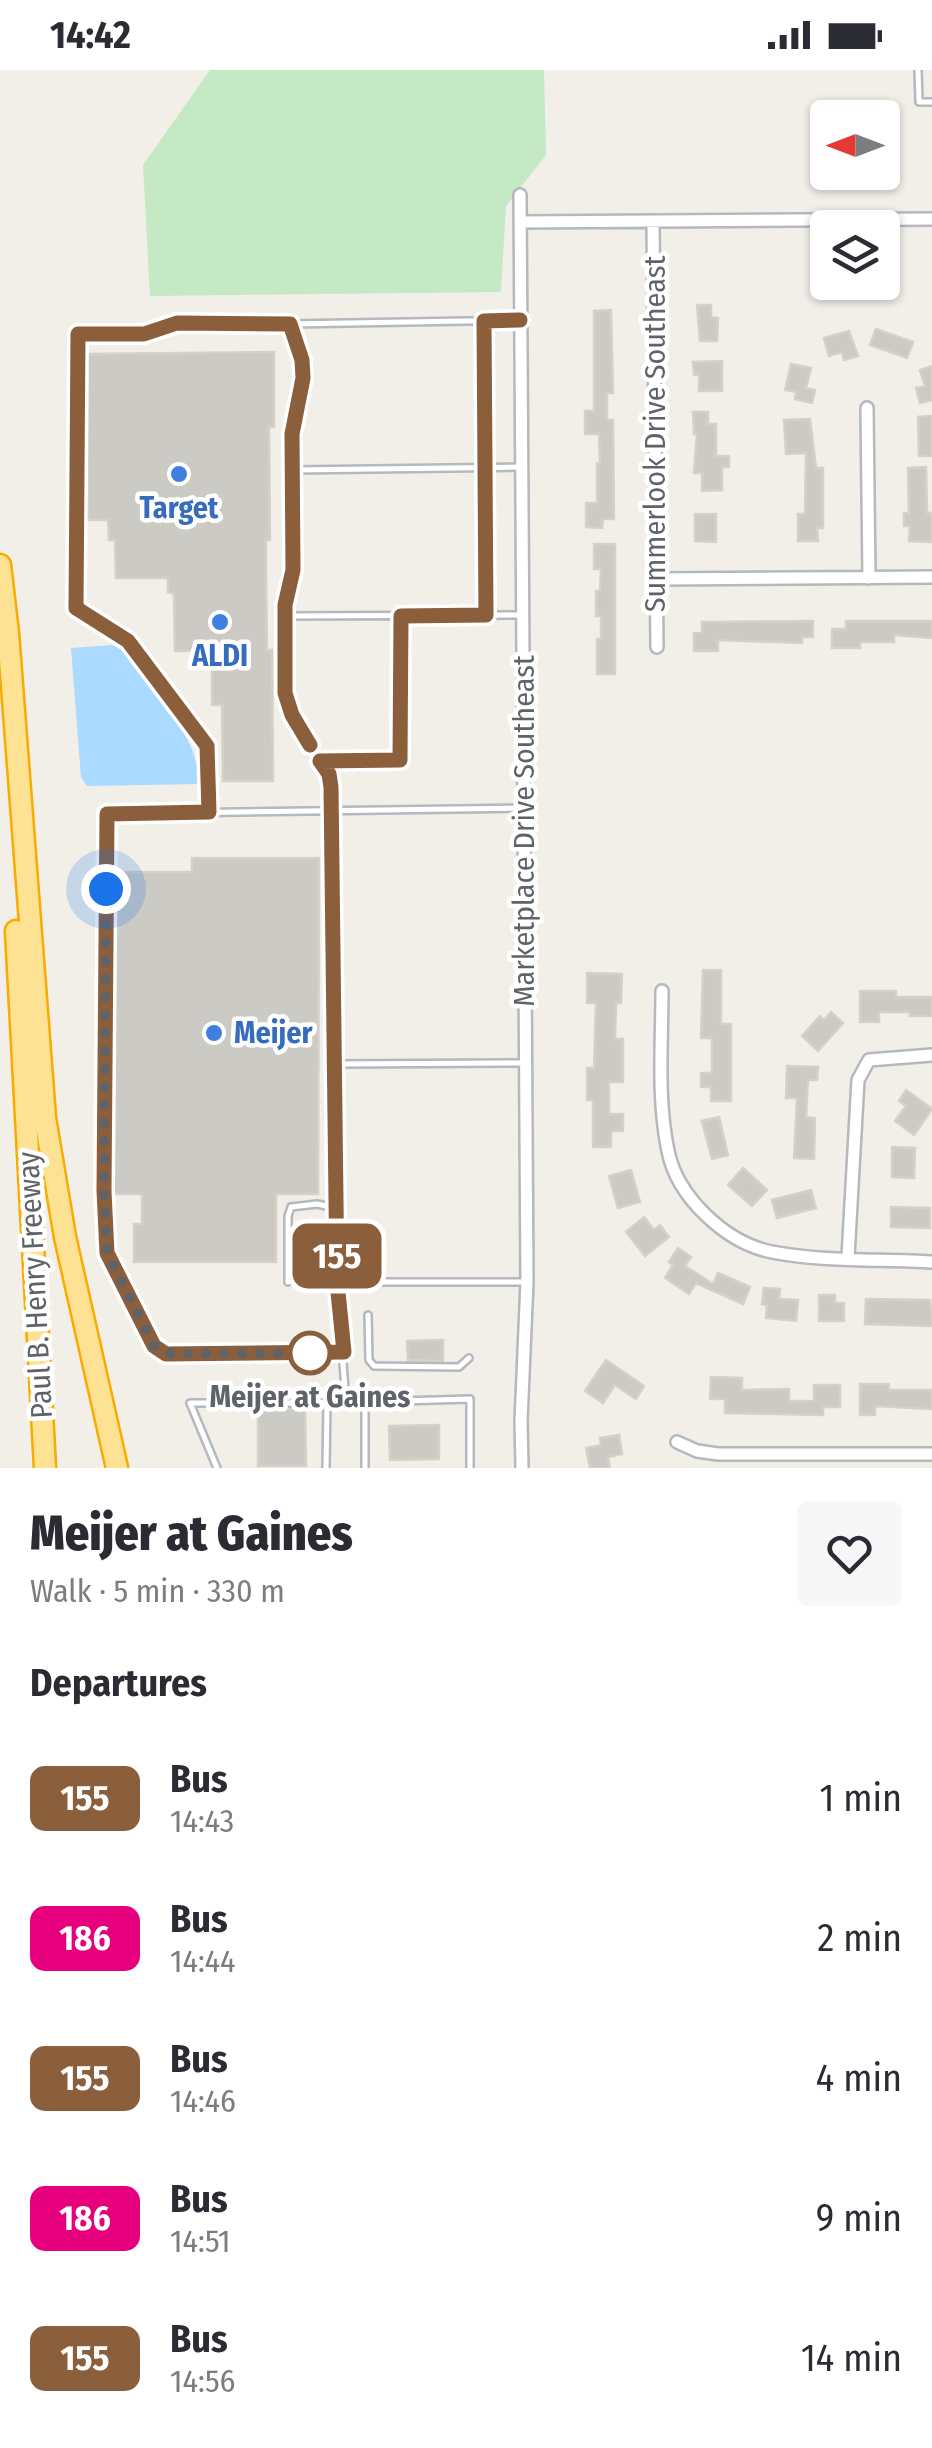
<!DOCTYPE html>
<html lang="en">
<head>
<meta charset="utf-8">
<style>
	body { margin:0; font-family:"Fira Sans Condensed",sans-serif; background:#f7f7f7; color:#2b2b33; height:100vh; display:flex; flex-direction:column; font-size:38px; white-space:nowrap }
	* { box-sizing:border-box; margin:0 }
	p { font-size:32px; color:#7c7c81 }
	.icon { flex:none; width:55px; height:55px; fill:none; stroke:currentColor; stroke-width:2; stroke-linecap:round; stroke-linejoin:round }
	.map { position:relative; height:1398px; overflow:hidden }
	.drawer { display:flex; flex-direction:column; background:#fff; flex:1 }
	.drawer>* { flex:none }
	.badge { padding:0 20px; border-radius:15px; font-size:35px; line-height:65px }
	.needle { width:65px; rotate:270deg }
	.tools { position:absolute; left:810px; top:30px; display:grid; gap:20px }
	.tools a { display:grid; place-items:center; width:90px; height:90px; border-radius:10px; background:#fff; box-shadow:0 2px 8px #0004; font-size:50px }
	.you { position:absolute; width:50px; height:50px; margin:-25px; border:8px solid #fff; border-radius:50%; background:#1a73e8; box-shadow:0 0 0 15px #1a73e833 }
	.map>.badge { position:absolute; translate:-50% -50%; box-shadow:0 0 0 5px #fff }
	h2 { padding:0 30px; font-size:38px; line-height:90px }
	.round { display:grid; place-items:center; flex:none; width:105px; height:105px; border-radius:10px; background:#f7f7f7 }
	.headline { display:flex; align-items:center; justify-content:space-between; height:170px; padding:0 30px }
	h1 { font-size:48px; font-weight:800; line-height:75px }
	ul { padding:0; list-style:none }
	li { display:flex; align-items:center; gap:30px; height:140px; padding:0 30px }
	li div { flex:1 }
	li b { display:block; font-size:38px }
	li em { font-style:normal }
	li .badge { min-width:110px; font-weight:700; text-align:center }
	.status { display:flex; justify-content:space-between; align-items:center; height:70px; padding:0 50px; background:#fff; direction:ltr }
	.status svg { height:28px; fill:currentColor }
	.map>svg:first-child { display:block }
	.green { fill:#c5e8c5 }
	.water { fill:#aadaff }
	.building { fill:#cccac5; stroke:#d6d1c6; stroke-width:2.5 }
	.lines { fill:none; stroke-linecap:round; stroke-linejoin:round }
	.lane-casing { stroke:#b5b8bc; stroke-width:10 }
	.street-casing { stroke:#b5b8bc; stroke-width:16 }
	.highway-casing { stroke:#f9ab00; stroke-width:25 }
	.lane { stroke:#fff; stroke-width:5 }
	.street { stroke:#fff; stroke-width:11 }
	.highway { stroke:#fde293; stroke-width:20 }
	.line-casing { stroke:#fff; stroke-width:22 }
	.line { stroke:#8b5e3c; stroke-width:15 }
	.walk { stroke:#5f6368; stroke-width:10; stroke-dasharray:0 18 }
	.shop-dot { fill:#3f7fe0; stroke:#fff; stroke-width:4 }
	.stop-dot { fill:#fff; stroke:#8b5e3c; stroke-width:5 }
	.labels { text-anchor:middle; stroke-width:9; stroke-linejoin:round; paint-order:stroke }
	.street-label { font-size:30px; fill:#5f6368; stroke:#fff }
	.shop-label { font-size:30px; font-weight:bold; fill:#366cbe; stroke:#fff }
	.stop-label { font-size:30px; font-weight:bold; fill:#5f6368; stroke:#fff }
</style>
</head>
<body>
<div class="status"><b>14:42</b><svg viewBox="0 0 49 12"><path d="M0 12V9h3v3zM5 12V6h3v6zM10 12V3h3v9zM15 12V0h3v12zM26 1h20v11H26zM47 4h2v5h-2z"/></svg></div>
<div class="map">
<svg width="932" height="1398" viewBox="0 0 932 1398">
	<rect width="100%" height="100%" fill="#f1efe8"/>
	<path class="green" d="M210,0h334l2,85 -40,51 -5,86 -351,4 -7,-131z"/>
	<path class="water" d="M112,575l12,6c28,39 75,83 75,133l-112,2 -6,-9 -10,-129z"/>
	<path class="building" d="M697,235h14v12l7,1 -1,23h-17z
		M611,240l2,83h-6v27h6l1,99h-11l-1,9 -16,-1v-24h11v-40h3l-1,-29h-14v-23h9v-100z
		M876,259l37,13 -6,16 -37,-13z
		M849,261l9,25 -14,4 -2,-8 -13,4 -5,-18z
		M274,282v75h-5l1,113h-4v37l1,73h5l1,131h-50l-1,-76h-10v-54h-37l-1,-57 -6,-2v-14h-52l-1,-38h-6l-1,-20h-20l-1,-166z
		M722,291v30h-23v-17l-5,1 -1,-13z
		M791,294l20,4 -5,20 9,2 -3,13 -17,-4 1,-7 -11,-2z
		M932,296v34l-12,3 -4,-15 9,-2 -5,-16z
		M693,342h15v12h8v32h13v11h-7v23l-20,1v-18h-8l3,-39h-3z
		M932,346v40h-13l-1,-39z
		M810,349l6,49h7v60h-6l1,13h-20v-27h7l1,-61 -20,1 -2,-34z
		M926,397l1,46h5v29l-23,-1 1,-15h-6v-13h5l-1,-45z
		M695,444h21v28l-21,-1z
		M594,474h21v130h-18v-35h4v-23h-5v-25h4l1,-22h-7z
		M813,551v16h-11v6l-84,-3v11h-24v-18h8v-11z
		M846,551h86v17l-38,-3v7h-34v6h-28v-19h14z
		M192,788h127l-1,336h-42v68h-142v-38h8v-30h-32l3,-322h79z
		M703,900h18v54h10v77h-20v-14h-10v-14h11v-35h-11z
		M587,903l35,1 -1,29h-5l-1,36h8v43h-14v32h14v17h-12v16h-18v-47h-6v-32h7l2,-65h-9z
		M860,921h36v6h36v19h-22v-4h-31v10h-19z
		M831,942l12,11 -25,28 -16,-15 18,-20 4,4z
		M787,996l31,1 -1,13h-9l-2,37 9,1 -1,41 -20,-1 3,-60h-11z
		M906,1020l26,19 -18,26 -19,-14 11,-15 -7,-5z
		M719,1047l9,38 -16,4 -10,-38z
		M892,1077l23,1 -1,30 -22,-1z
		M743,1098l24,22 -15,16 -24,-21z
		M631,1100l9,32 -22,6 -9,-32z
		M811,1120l5,18 -39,10 -5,-18z
		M891,1137l39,1v20l-39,-1z
		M644,1147l10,13 6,-5 9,12 -24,19 -19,-24z
		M678,1178l13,9 -6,9 28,18 5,-11 32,14 -7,17 -47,-21 -7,11 -24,-16 8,-13 -4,-3z
		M764,1218l16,1 -1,10 19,1 -2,21 -30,-3 1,-13 -5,-1z
		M819,1225h16v8h9v18h-25z
		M866,1229l64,1 2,26 -67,-2z
		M443,1270v21l-35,-1 -1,-19z
		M606,1290l38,26 -8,13 -21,-14 -12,18 -18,-12z
		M711,1307l31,1v12l47,-1v12h25v-16h26v22h-17v8l-98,-2v-14h-15z
		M860,1314h29v6h43v19l-57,-3v9h-15z
		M258,1339h47l1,57h-48z
		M439,1355v34l-49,1 -1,-34z
		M619,1365l3,19 -14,3 2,11h-20l-4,-20 15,-3 -1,-7z"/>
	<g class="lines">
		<defs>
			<path id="lane" d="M918,0l1,32h13
				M484,251l1,294
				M294,400l227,-3
				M285,546l234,-1
				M320,691l80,-1 1,-145
				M209,742l-2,-66 -79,-105 -51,-33 1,-274h66l33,-11 113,1
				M335,994l187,-1
				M288,1212v-66l3,-9 26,-3 19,4
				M337,1212h187
				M368,1245l1,45 5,6 85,1 10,-9
				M343,1282l-171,2 -17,-7 -48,-94 -3,-62 3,-377 413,-6
				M365,1332l105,-3v69
				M217,1398l-27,-65h156
				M326,1398l1,-65
				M365,1398v-66l-19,1 -9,-121 -6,-495 -2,-13 -37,-59 -7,-22v-88l8,-34v-146l10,-47 -1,-18 -12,-36 230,-4"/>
			<path id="street" d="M520,125l7,1087 -6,139 1,47
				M520,152l412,-3
				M653,152l4,425
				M867,338l2,170
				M657,509l275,-2
				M662,921c0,52 -5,108 6,160 9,46 58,92 104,101 52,10 108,7 160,10
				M848,1187l10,-177 11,-20 63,-5
				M677,1372l20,9 21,3h214"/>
			<path id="highway" d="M0,495l8,68 37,485 20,119 52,231
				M16,861l29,537"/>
		</defs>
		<use href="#lane" class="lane-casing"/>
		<use href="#street" class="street-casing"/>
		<use href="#highway" class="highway-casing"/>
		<use href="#lane" class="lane"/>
		<use href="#street" class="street"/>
		<use href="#highway" class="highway"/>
	</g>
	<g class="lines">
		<defs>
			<path id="line" d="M310,675l-18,-30 -7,-22v-88l8,-35 -1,-136 11,-56 -1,-18 -12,-36 -113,-1 -33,11h-66l-2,274 52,33 79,105 2,66 -102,2 -3,377 3,62 47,93 12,8 178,-2 -7,-70 -6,-495 -2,-13 -9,-13 80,-1 1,-144 85,-1 -2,-294 36,-1"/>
		</defs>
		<use href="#line" class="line-casing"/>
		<use href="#line" class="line"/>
		<path class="walk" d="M106,819l-2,302 3,62 47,93 18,8 138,-1"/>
	</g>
	<g class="shop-dot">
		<circle cx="179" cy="404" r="10"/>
		<circle cx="220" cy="552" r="10"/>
		<circle cx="214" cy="963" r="10"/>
	</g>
	<circle class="stop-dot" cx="310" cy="1283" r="20"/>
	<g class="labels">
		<g class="street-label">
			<text transform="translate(655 364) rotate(-90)" y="10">Summerlook Drive Southeast</text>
			<text transform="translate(524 761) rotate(-90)" y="10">Marketplace Drive Southeast</text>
			<text transform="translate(35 1215) rotate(-93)" y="10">Paul B. Henry Freeway</text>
		</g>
		<g class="shop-label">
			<text x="179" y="448">Target</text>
			<text x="220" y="596">ALDI</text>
			<text x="234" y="973" text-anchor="start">Meijer</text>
		</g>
		<g class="stop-label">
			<text x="310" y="1337">Meijer at Gaines</text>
		</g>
	</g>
</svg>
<div class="tools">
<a><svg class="needle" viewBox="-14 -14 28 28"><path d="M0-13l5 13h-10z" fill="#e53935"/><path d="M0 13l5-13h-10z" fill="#7c7c81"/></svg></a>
<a><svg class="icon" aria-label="layers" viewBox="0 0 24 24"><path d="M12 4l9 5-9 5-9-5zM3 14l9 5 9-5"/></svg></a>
</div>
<div class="you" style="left:106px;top:819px"></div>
<b class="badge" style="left:337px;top:1186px;background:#8b5e3c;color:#fff">155</b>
</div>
<section class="drawer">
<div class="headline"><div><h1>Meijer at Gaines</h1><p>Walk · 5 min · 330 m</p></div><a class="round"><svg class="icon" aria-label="heart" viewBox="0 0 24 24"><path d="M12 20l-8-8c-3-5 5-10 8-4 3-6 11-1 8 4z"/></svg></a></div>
<h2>Departures</h2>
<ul>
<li><span class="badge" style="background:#8b5e3c;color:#fff">155</span><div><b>Bus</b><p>14:43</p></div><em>1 min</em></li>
<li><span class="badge" style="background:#e6007e;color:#fff">186</span><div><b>Bus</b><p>14:44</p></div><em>2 min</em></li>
<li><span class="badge" style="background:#8b5e3c;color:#fff">155</span><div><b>Bus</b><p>14:46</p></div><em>4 min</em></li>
<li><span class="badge" style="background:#e6007e;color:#fff">186</span><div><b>Bus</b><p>14:51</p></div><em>9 min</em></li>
<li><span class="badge" style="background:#8b5e3c;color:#fff">155</span><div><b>Bus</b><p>14:56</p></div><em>14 min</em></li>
</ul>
</section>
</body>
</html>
